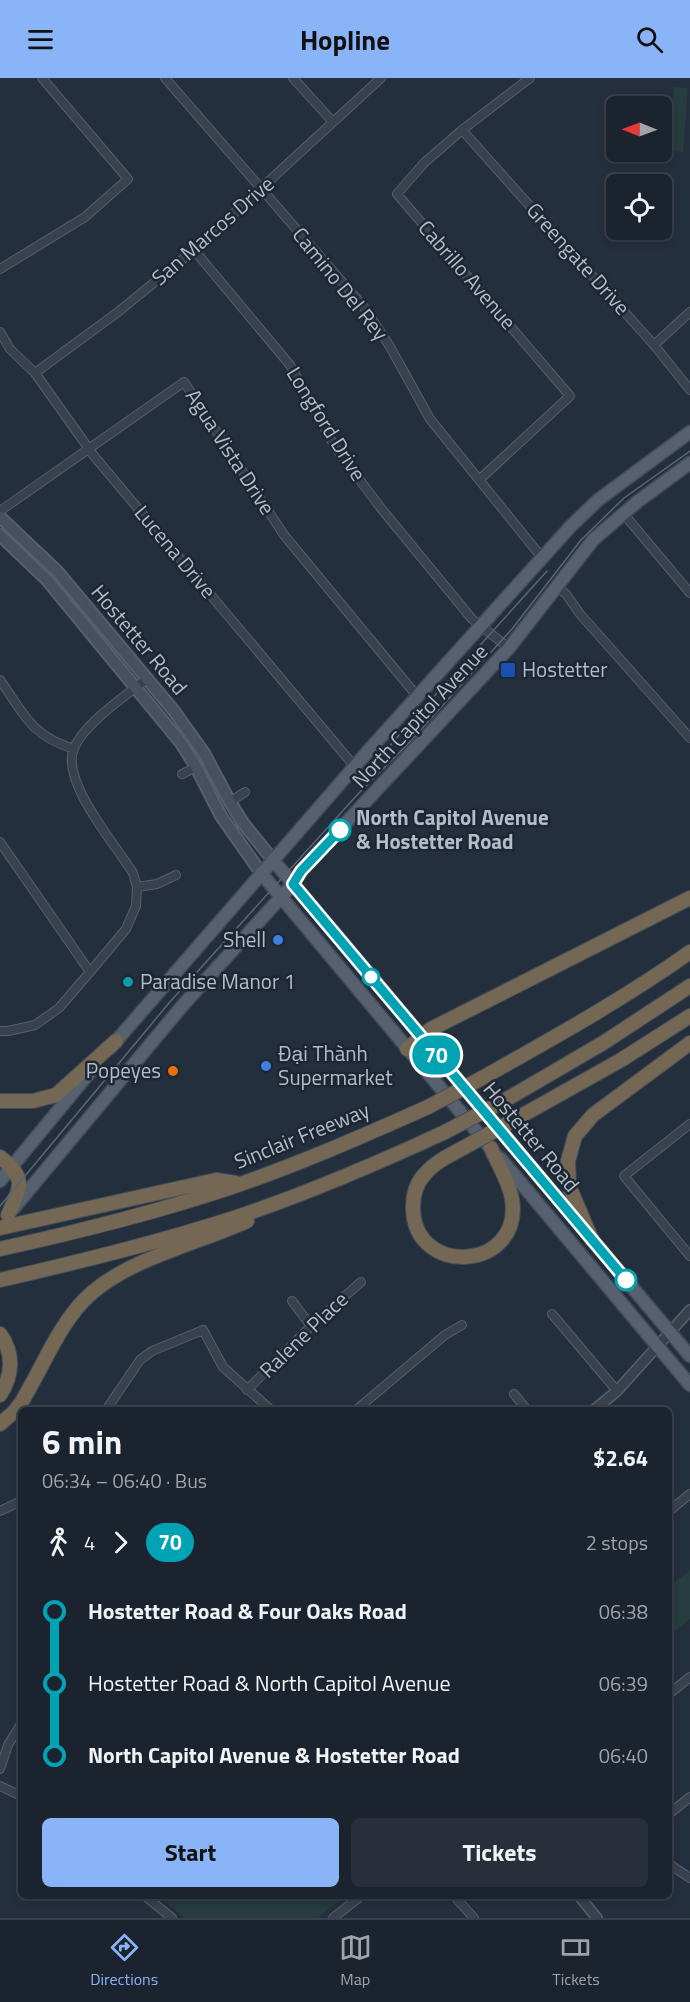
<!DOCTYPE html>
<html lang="en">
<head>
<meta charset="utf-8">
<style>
	body { margin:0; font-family:"Titillium Web",sans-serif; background:#282f3a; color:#f1f3f6; height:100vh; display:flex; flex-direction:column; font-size:22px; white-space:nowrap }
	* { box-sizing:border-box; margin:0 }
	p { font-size:20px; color:#a0a4aa }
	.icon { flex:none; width:33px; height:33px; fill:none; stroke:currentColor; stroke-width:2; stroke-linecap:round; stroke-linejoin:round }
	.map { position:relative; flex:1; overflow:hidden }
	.drawer { position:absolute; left:18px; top:1329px; width:654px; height:492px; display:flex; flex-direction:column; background:#1b232e; border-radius:9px; box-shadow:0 3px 9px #0003,0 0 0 2px #39404a }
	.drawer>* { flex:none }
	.badge { padding:0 12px; border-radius:20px; font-size:21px; line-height:39px }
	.needle { width:39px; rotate:271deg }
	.tools { position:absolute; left:606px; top:18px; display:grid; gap:12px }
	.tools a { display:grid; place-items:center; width:66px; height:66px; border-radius:9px; background:#1b232e; box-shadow:0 3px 9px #0003,0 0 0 2px #39404a; font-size:30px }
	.map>.badge { position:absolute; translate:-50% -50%; box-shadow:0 0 0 3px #fff }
	.legs { display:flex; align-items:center; gap:9px; height:66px; padding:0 24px; font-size:20px }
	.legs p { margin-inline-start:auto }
	.head { display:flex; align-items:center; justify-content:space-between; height:102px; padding:0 24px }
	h1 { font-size:33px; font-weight:700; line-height:45px }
	.primary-button { display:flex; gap:12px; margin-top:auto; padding:12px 24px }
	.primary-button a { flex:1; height:69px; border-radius:9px; background:#8ab4f8; color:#111; font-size:24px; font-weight:700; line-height:69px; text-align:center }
	.primary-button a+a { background:#282f3a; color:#f1f3f6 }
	ul { padding:0 24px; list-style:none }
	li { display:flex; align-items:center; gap:21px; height:72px; font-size:22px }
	li i { display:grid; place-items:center; width:9px; height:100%; margin:0 8px; background:currentColor }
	li i::after { content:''; width:15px; height:15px; margin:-8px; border:4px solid; border-radius:50%; background:#1b232e }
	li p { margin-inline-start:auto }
	li:first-child i { background:linear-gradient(#0000 50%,currentColor 0) }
	li:last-child i { background:linear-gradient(currentColor 50%,#0000 0) }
	header { display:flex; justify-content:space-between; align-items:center; height:78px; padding:0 24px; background:#8ab4f8; color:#111; font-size:27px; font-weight:700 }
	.tab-bar { display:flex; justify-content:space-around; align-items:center; height:84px; border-top:2px solid #39404a; background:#1b232e; font-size:16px; color:#a0a4aa }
	.tab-bar a { display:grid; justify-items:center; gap:3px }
	.tab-bar .on { color:#8ab4f8 }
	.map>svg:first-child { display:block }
	.green { fill:#263c3f }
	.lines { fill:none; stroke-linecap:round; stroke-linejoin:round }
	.minor-casing { stroke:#565f6c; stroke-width:10 }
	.tertiary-casing { stroke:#565f6c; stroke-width:12 }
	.secondary-casing { stroke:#565f6c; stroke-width:14 }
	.primary-casing { stroke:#414a57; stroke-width:15 }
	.motorway-casing { stroke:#434c59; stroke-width:16 }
	.minor { stroke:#38414e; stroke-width:8 }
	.tertiary { stroke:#38414e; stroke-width:9 }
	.secondary { stroke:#465061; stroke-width:10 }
	.primary { stroke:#56606e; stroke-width:12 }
	.motorway { stroke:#746855; stroke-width:14 }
	.tram { stroke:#5a6575; stroke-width:1.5 }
	.motorway-bridge-casing { stroke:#434c59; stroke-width:16; stroke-linecap:butt }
	.motorway-bridge { stroke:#746855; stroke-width:14 }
	.line-1-casing { stroke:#fff; stroke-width:14 }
	.line-1 { stroke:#00a3b4; stroke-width:9 }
	.transit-dot { fill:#1a4fb4; stroke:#1d2633; stroke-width:2 }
	.stop-1-dot { fill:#fff; stroke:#00a3b4; stroke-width:3 }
	.shop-dot { fill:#3f7fe0; stroke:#1d2633; stroke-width:2 }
	.culture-dot { fill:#0f9aa8; stroke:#1d2633; stroke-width:2 }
	.food-dot { fill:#e8710a; stroke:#1d2633; stroke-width:2 }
	.labels { text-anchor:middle; stroke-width:5; stroke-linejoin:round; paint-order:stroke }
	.street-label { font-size:21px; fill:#b4bcc9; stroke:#1d2633 }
	.poi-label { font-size:21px; fill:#b4bcc9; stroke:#1d2633; text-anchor:start }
	.stop-label { font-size:21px; font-weight:bold; fill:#b4bcc9; stroke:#1d2633; text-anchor:start }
</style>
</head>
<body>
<header><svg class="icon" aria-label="menu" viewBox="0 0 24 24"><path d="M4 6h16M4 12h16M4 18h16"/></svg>Hopline<svg class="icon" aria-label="search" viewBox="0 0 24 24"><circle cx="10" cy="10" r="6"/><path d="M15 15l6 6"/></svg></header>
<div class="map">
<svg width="690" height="1840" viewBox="0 0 690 1840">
	<rect width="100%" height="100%" fill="#242f3e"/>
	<path class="green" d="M674,9l14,1 -5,64 -13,-1z
		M608,95l32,1 -1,10h-23v6l-9,-1z
		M690,1492v49l-21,17v-49z
		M158,1818h187l-27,22h-133z"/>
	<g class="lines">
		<defs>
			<path id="minor" d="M165,0l199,229 25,38 41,74 113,140
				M293,0l40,44
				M462,52l192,215 36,45
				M194,172l96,115 45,82 45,60 92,112 37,29
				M0,191l85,-52 43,-38 -86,-101
				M0,254l10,17 25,24 59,83 261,311
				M654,267l36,-33
				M35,295l83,-61 76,-62 187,-172
				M479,402l91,-84 -173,-202 27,-31 38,-33 68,-52
				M0,433l184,-129 100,153 133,161
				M623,435l67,80
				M557,509l9,7 14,20 110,124
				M0,602c24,34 31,56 74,69
				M182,696l14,-7
				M230,724l15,-10
				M0,764l90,130
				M137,809l20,-3 19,-9
				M0,953h8l27,-6 24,-17 31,-36 36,-43 10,-23 1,-19 -4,-14c-18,-29 -73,-92 -59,-125 11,-25 51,-52 73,-69
				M690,1046l-66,52 66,80
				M292,1223l19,25
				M552,1236l65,77
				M247,1312l64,-64 50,-44
				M514,1316l13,16
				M106,1332l34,-50 12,-9 51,-21 20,37 48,43
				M356,1332l89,-75 17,-10
				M0,1433l21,-10
				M669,1433l21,-17
				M669,1616l21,-17
				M0,1691l8,-24 13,-21
				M0,1708l21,10
				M669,1736l21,-17
				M669,1786l21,14
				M145,1818l27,22
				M454,1818l20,22
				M333,1840l28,-22"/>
			<path id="tertiary" d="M594,1332l23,-19 73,-81
				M579,1818l18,22"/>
			<path id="secondary" d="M0,439l57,54 117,140 30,42 26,49 13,21 30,37
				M0,457l47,45 134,163 15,24 25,49 40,57"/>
			<path id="primary" d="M273,782l417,496
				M261,795l227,272
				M110,970l259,-298 201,-223 28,-27 92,-68
				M500,1080l190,227
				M0,1103l95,-115
				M13,1131l170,-204 110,-121 8,-13 208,-223 84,-108 44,-38 53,-39"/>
			<path id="motorway" d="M407,971l24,-20 259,-131
				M482,1000c71,-40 142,-79 208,-126
				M0,1023h33l23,-6 60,-54
				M502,1024l101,-59 87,-57
				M514,1042l107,-60 69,-44
				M463,1070c-13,7 -28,14 -38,26 -9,9 -12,21 -12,34 1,70 110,63 99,-9 -3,-18 -14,-35 -21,-51
				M0,1079c27,22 21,29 8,58
				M0,1150l216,-48 20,3
				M592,1162l-23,-54 -1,-25 7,-25 18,-21 97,-72
				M0,1171c77,-17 154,-36 229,-61 68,-23 134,-52 199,-81
				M0,1202c79,-18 157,-37 234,-62 72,-24 142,-54 211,-86
				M0,1256c14,19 13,41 0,61
				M0,1346l14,-12 7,-9c19,-31 33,-67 56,-95 38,-47 116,-62 170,-87"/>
		</defs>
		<use href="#minor" class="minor-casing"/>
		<use href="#tertiary" class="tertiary-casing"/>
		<use href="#secondary" class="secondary-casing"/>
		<use href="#primary" class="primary-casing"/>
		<use href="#motorway" class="motorway-casing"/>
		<use href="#minor" class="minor"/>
		<use href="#tertiary" class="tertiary"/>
		<use href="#secondary" class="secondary"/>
		<use href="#primary" class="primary"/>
		<use href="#motorway" class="motorway"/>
		<path class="tram" d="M364,700l35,-43 148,-164
			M0,1128l169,-203 189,-209 48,-48 106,-117 69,-89 43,-42 66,-47"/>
		<defs>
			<path id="motorway-bridge" d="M428,1029l54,-29
				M445,1054l57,-30
				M463,1070l51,-28"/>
		</defs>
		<use href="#motorway-bridge" class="motorway-bridge-casing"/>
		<use href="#motorway-bridge" class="motorway-bridge"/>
	</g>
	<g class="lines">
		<defs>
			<path id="line-1" d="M340,752l-39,41 -8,13 333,396"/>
		</defs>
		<use href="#line-1" class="line-1-casing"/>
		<use href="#line-1" class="line-1"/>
	</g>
	<rect class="transit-dot" x="500" y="584" width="16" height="16" rx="3"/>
	<g class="stop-1-dot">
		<circle cx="340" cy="752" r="10"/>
		<circle cx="371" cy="899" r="8"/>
		<circle cx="626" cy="1202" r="10"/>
	</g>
	<g class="shop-dot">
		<circle cx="278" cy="862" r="6"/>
		<circle cx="266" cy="988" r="6"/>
	</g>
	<circle class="culture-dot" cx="128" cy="904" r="6"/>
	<circle class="food-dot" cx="173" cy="993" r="6"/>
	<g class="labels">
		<g class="street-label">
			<text transform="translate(213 153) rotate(-41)" y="7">San Marcos Drive</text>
			<text transform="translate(578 181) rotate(48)" y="7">Greengate Drive</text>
			<text transform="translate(467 197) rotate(49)" y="7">Cabrillo Avenue</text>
			<text transform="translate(340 206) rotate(51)" y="7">Camino Del Rey</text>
			<text transform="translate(326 346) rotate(58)" y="7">Longford Drive</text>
			<text transform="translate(230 374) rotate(57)" y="7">Agua Vista Drive</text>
			<text transform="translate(175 474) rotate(50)" y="7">Lucena Drive</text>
			<text transform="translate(139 562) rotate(50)" y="7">Hostetter Road</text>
			<text transform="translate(420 638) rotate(-47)" y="7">North Capitol Avenue</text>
			<text transform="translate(302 1058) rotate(-22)" y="7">Sinclair Freeway</text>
			<text transform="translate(531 1059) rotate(50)" y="7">Hostetter Road</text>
			<text transform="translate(304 1257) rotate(-44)" y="7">Ralene Place</text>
		</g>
		<g class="poi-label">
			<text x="522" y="599">Hostetter</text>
			<text x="266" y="869" text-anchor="end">Shell</text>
			<text x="140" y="911">Paradise Manor 1</text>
			<text x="278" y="983">Đại Thành<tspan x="278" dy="24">Supermarket</tspan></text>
			<text x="161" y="1000" text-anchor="end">Popeyes</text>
		</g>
		<g class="stop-label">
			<text x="356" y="747">North Capitol Avenue<tspan x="356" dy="24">&amp; Hostetter Road</tspan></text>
		</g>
	</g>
</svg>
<div class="tools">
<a><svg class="needle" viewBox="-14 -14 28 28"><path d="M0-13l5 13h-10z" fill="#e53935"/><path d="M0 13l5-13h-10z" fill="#a0a4aa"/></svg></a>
<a><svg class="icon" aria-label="locate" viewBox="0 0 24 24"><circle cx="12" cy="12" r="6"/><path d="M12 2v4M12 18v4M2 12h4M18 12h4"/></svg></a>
</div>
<b class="badge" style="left:436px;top:977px;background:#00a3b4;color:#fff">70</b>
<section class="drawer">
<div class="head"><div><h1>6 min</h1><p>06:34 – 06:40 · Bus</p></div><b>$2.64</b></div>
<div class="legs"><svg class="icon" aria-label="walk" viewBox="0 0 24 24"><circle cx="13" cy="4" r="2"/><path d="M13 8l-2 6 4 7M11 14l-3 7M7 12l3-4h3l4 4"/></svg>4<svg class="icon" aria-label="forward" viewBox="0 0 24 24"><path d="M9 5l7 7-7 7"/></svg><b class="badge" style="background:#00a3b4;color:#fff">70</b><p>2 stops</p></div>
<ul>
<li><i style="color:#00a3b4"></i><b>Hostetter Road &amp; Four Oaks Road</b><p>06:38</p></li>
<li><i style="color:#00a3b4"></i><span>Hostetter Road &amp; North Capitol Avenue</span><p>06:39</p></li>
<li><i style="color:#00a3b4"></i><b>North Capitol Avenue &amp; Hostetter Road</b><p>06:40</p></li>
</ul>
<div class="primary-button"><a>Start</a><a>Tickets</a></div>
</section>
</div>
<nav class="tab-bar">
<a class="on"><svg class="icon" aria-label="directions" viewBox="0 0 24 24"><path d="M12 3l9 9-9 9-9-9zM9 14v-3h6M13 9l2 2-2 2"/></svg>Directions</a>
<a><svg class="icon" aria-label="map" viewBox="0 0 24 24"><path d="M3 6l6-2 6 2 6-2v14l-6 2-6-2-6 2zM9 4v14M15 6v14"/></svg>Map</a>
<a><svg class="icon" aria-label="tickets" viewBox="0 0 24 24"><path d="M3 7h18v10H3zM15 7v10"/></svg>Tickets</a>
</nav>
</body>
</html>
